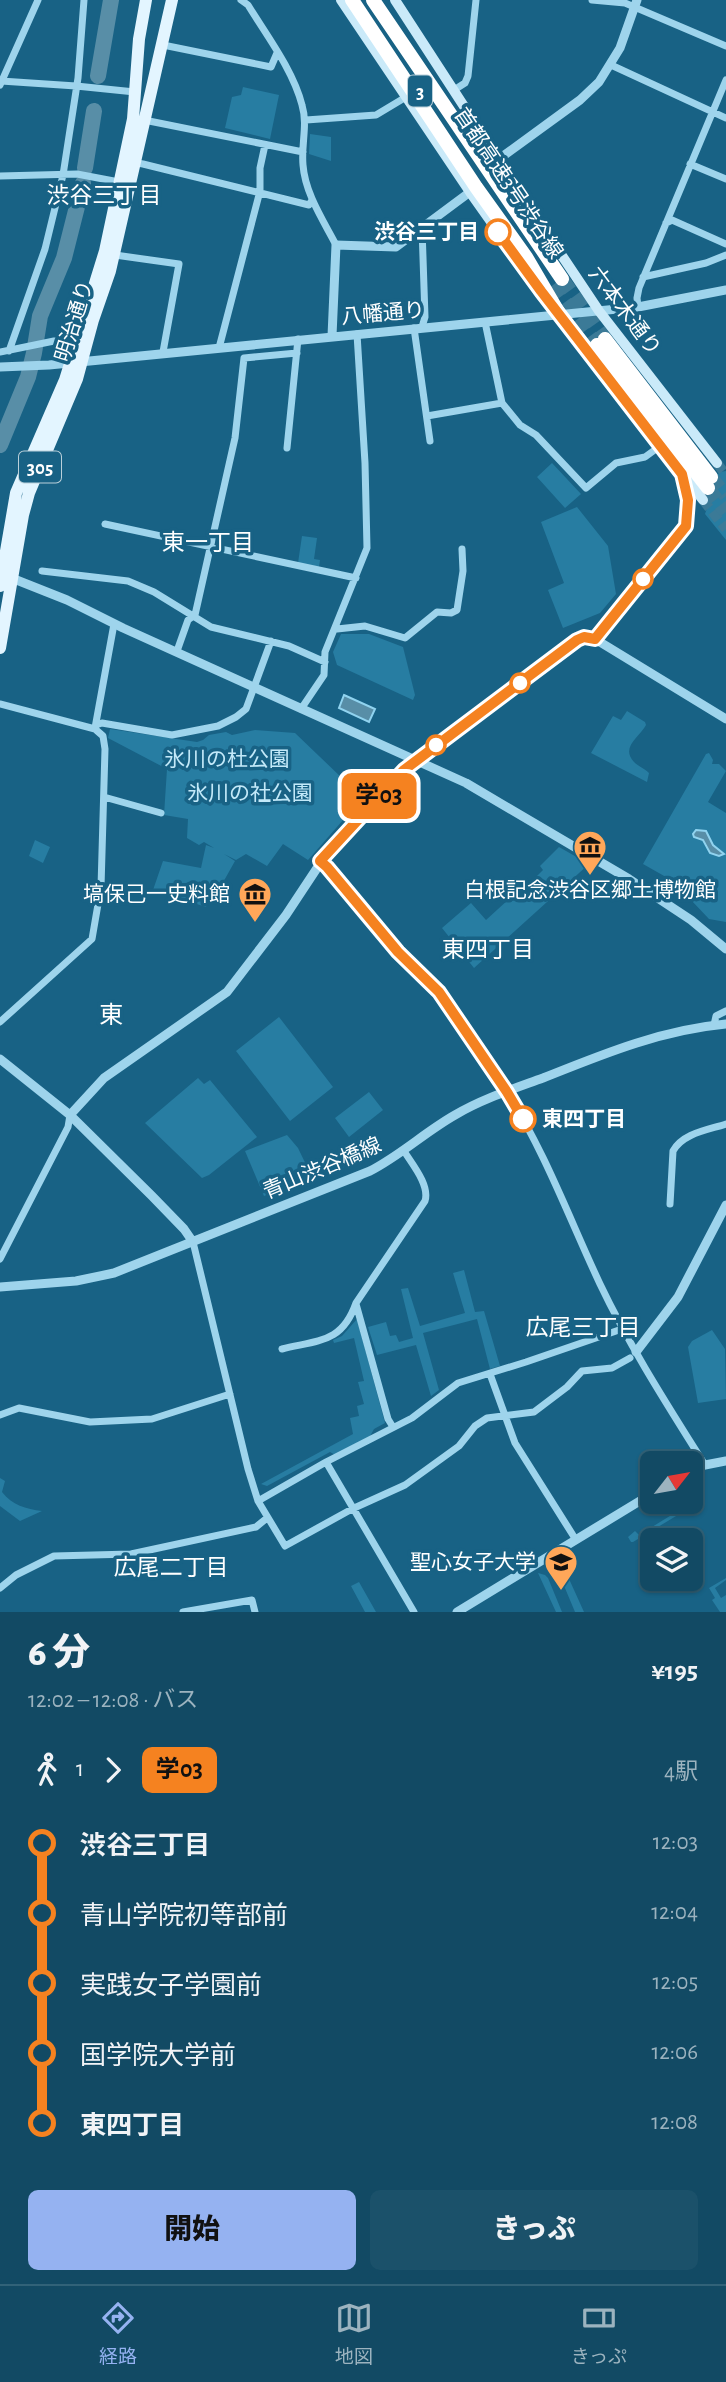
<!DOCTYPE html>
<html lang="ja">
<head>
<meta charset="utf-8">
<style>
	body { margin:0; font-family:"Alegreya Sans","Noto Sans JP",sans-serif; background:#1b516a; color:#f1f3f6; height:100vh; display:flex; flex-direction:column; font-size:26px; white-space:nowrap }
	* { box-sizing:border-box; margin:0 }
	p { font-size:23px; color:#9cb3bf }
	.icon { flex:none; width:38px; height:38px; fill:none; stroke:currentColor; stroke-width:2; stroke-linecap:round; stroke-linejoin:round }
	.map { position:relative; height:1612px; overflow:hidden }
	.details { display:flex; flex-direction:column; background:#124a64; flex:1 }
	.details>* { flex:none }
	.badge { padding:0 14px; border-radius:10px; font-size:24px; line-height:46px }
	.needle { width:46px; rotate:59deg }
	.tools { position:absolute; left:640px; top:1451px; display:grid; gap:14px }
	.tools a { display:grid; place-items:center; width:63px; height:63px; border-radius:10px; background:#124a64; box-shadow:0 2px 5px #0004,0 0 0 2px #316278; font-size:35px }
	.map>.badge { position:absolute; translate:-50% -50%; box-shadow:0 0 0 4px #fff }
	.legs { display:flex; align-items:center; gap:10px; height:77px; padding:0 28px; font-size:23px }
	.legs p { margin-inline-start:auto }
	.head { display:flex; align-items:center; justify-content:space-between; height:119px; padding:0 28px }
	h1 { font-size:38px; font-weight:800; line-height:52px }
	.primary-button { display:flex; gap:14px; margin-top:auto; padding:14px 28px }
	.primary-button a { flex:1; height:80px; border-radius:10px; background:#95b2f1; color:#111; font-size:28px; font-weight:800; line-height:80px; text-align:center }
	.primary-button a+a { background:#1b516a; color:#f1f3f6 }
	ul { padding:0 28px; list-style:none }
	li { display:flex; align-items:center; gap:24px; height:70px; font-size:26px }
	li i { display:grid; place-items:center; width:10px; height:100%; margin:0 9px; background:currentColor }
	li i::after { content:''; width:18px; height:18px; margin:-9px; border:5px solid; border-radius:50%; background:#124a64 }
	li p { margin-inline-start:auto }
	li:first-child i { background:linear-gradient(#0000 50%,currentColor 0) }
	li:last-child i { background:linear-gradient(currentColor 50%,#0000 0) }
	.tab-bar { display:flex; justify-content:space-around; align-items:center; height:98px; border-top:2px solid #316278; background:#124a64; font-size:19px; color:#9cb3bf }
	.tab-bar a { display:grid; justify-items:center; gap:4px }
	.tab-bar .active { color:#95b2f1 }
	.map>svg:first-child { display:block }
	.green { fill:#277da2 }
	.water { fill:#588ea7; stroke:#90d3ef; stroke-width:2 }
	.lines { fill:none; stroke-linecap:round; stroke-linejoin:round }
	.river { stroke:#588ea7; stroke-width:16 }
	.secondary-tunnel { stroke:#3b7a97; stroke-width:10; stroke-dasharray:10 5; stroke-linecap:butt }
	.motorway-tunnel { stroke:#3b7a97; stroke-width:14; stroke-dasharray:14 7; stroke-linecap:butt }
	.minor { stroke:#9ed4ec; stroke-width:7 }
	.tertiary { stroke:#9ed4ec; stroke-width:9 }
	.secondary { stroke:#caeaf9; stroke-width:10 }
	.primary { stroke:#e3f5ff; stroke-width:12 }
	.motorway { stroke:#fff; stroke-width:14 }
	.line-1-casing { stroke:#fff; stroke-width:16 }
	.line-1 { stroke:#f58220; stroke-width:10 }
	.stop-1-dot { fill:#fff; stroke:#f58220; stroke-width:3.5 }
	.labels { text-anchor:middle; stroke-width:7; stroke-linejoin:round; paint-order:stroke }
	.shield { fill:#186285; stroke:#bad0da; stroke-width:2 }
	.shield-label { font-size:19px; font-weight:bold; fill:#fff }
	.street-label { font-size:21px; fill:#fff; stroke:#186285 }
	.stop-label { font-size:21px; font-weight:bold; fill:#fff; stroke:#186285; text-anchor:end }
	.park-label { font-size:21px; fill:#c3e9f9; stroke:#186285 }
	.poi-label { font-size:21px; fill:#fff; stroke:#186285; text-anchor:end }
	.neighbourhood-label { font-size:23px; fill:#fff; stroke:#186285 }
	.quarter-label { font-size:24px; fill:#fff; stroke:#186285 }
</style>
</head>
<body>
<div class="map">
<svg width="726" height="1612" viewBox="0 0 726 1612">
	<rect width="100%" height="100%" fill="#186285"/>
	<path class="green" d="M243,87l36,8 -9,44 -45,-11 7,-31 9,-2z
		M310,134l21,3v24l-22,-7z
		M552,463l29,31 -16,14 -28,-31z
		M726,471v69l-21,-26 14,-42z
		M577,507l31,39 8,48 -16,19 -37,15 -15,-38 16,-7 -23,-61z
		M302,536l15,2 -3,21 6,1 -1,7 -21,-4z
		M341,634h28l34,13 12,48 -2,5 -76,-35 -4,-13z
		M627,711l18,11 1,3c-6,12 -26,22 -12,37 4,4 10,6 15,11l-2,9 -56,-29 22,-37 8,4z
		M110,729l87,13 6,-2 6,-5 17,-3 6,3 23,-5 40,3 48,46 15,24 -50,57 -25,-16 -16,22 -21,-12 -10,6 -12,-6 11,7 -14,25 -7,-2 -8,23 -53,-17 10,-29 38,7 5,-23 8,3 -10,-6 -5,3 -12,-7 1,-19 -24,-4 3,-46 -59,-31z
		M709,753l4,7 -1,4h7l7,7 -18,31 18,11v109l-17,-3 -36,-38 -30,-17 63,-110z
		M35,840l15,7 -7,16 -14,-7z
		M559,847l30,17 -115,104 -32,-40 29,-25 15,17 23,-21 3,2 31,-31 -3,-4z
		M279,1017l54,70 -43,34 -54,-70z
		M198,1078l6,6 6,-4 47,57 -48,38 -7,3 -57,-55z
		M369,1092l14,18 -34,27 -14,-19z
		M287,1135l11,13 14,29 -48,19 -19,-45z
		M365,1143l5,15 -34,12 3,-7z
		M464,1270l11,42 9,-1 16,55 -10,3 -13,-50 -54,14 16,57 -8,6 -15,-51 -39,10 -9,-28 18,-5 4,14 6,-1 3,7 14,-4 -12,-49 7,-1 12,38 45,-13 -12,-40z
		M357,1319l28,104 -11,6 -5,9 -32,18 -7,-4 -63,34 -6,-2 92,-50 -3,-16 9,-2 -2,-10 7,-2 -6,-22 6,-1 -10,-43 -20,5 -1,-3 9,-4z
		M712,1330l13,19 1,50 -28,4 -10,-56 4,-6z
		M0,1478l5,3 -3,11c10,13 24,17 40,19l-22,10 -20,-15z
		M699,1498l2,3 -68,41h-2l-3,-5 7,-6 4,4z
		M560,1559l24,53h-9l-18,-43v-6z
		M538,1573l7,2 3,3 14,34h-6z
		M726,1578v2l-11,8 6,10 5,-3v17h-6l-8,-12 3,-2 -6,-10z
		M359,1582l17,30h-11l-14,-26z"/>
	<path class="water" d="M344,695l31,14 -6,13 -30,-14z
		M696,830l10,1 7,14 11,9 -5,2 -9,-3 -7,-13 -9,-3 -1,-3z"/>
	<g class="lines">
		<path class="river" d="M98,76l13,-76
			M85,168l9,-57
			M0,445l28,-68 6,-24 6,-37 24,-58 19,-75"/>
		<path class="secondary-tunnel" d="M717,463l9,12
			M703,500l23,29"/>
		<path class="motorway-tunnel" d="M562,279l43,60
			M553,285l44,60
			M711,477l15,19
			M708,488l18,24"/>
		<path class="minor" d="M241,0l7,5c19,31 45,65 54,100 6,20 -1,39 1,60 2,28 20,55 33,80
			M592,0l33,3 101,43
			M163,45l108,22 6,-14
			M611,65l115,53
			M1,81l75,5 59,6
			M0,85l38,-85
			M454,90l11,-7 3,-7 8,-76
			M144,120l159,32
			M306,120l70,-5 30,-18
			M690,164l36,15
			M133,167l4,-4 6,1 166,41 3,-5
			M0,176l77,-2 42,8
			M666,223l6,-3 54,24
			M422,228l3,89 -3,10
			M115,255l64,9 -16,88
			M643,277l63,-14 20,-8
			M638,307l-1,-9 2,-10 87,-208
			M485,322l17,81 18,22 16,10 50,53 30,-25 29,-6 11,-8 1,-9
			M414,328l16,113
			M219,348l41,-157v-23l5,-23
			M9,351l36,-102 18,-74 15,-97 6,-78
			M0,352l54,-11 6,1 15,11
			M427,416l75,-13
			M287,448l11,-109
			M105,524l251,54
			M42,571l86,10 26,11 57,35 78,19 36,16
			M337,629l28,-3 40,12 32,-26 14,1 6,-3 6,-39 -1,-22
			M595,639l91,-113 2,-26 -3,-20
			M177,651l11,-31 7,-5 40,-177 9,-80 53,-5
			M0,704l95,25 8,7 2,13 -4,138 -9,52 -92,83
			M301,709l23,-34 1,-23 42,-104 -2,-85 -8,-129
			M96,725l6,-2 70,12 46,-9 18,-9 10,-8 25,-68
			M95,728l19,-104
			M104,797l57,16
			M714,1025l2,-9 10,-5
			M507,1092c38,60 63,128 93,192 30,63 68,122 105,181
			M670,1204l3,-53c10,-18 35,-21 53,-27
			M193,1242l55,227 10,32 27,45 67,-37 53,-24 54,-39 16,-20 12,-8 47,-6 33,-25 15,-16 30,-3 18,-10
			M0,1259l68,-132 2,-12
			M356,1304l32,115 5,8
			M282,1349c37,-9 60,-6 74,-46l69,-102c5,-16 -13,-37 -21,-50
			M490,1374l25,69 61,97
			M0,1415l19,-7 71,14 62,-3 78,-25
			M326,1462l86,-44 46,-35 68,-21 96,-33
			M258,1501l68,-39 88,150
			M0,1588l16,-13 38,-19 77,-2 125,-27 11,-9
			M183,1612l69,-12 3,12"/>
		<path class="tertiary" d="M499,159l81,-59 19,-18 21,-34 17,-48
			M332,336l4,-91 60,2 74,-55
			M0,367l49,-2 589,-58 88,-17
			M9,577l58,23 56,28 343,155 163,96 62,41 35,29
			M320,861l7,6 71,85 41,40 68,100
			M0,1059l70,56 82,81 32,33 9,13
			M70,1115l34,-37 123,-86 59,-77 41,-62 77,-83 173,-130 7,-3 11,2 131,80
			M0,1287l76,-6 38,-8 256,-102c31,-16 55,-39 85,-56 27,-16 58,-26 88,-37 60,-24 118,-48 183,-54
			M636,1352l42,-55 48,-92
			M691,1470l14,-5 21,-4
			M457,1612l196,-119"/>
		<path class="secondary" d="M341,0l129,192 63,89
			M395,0l111,171
			M518,190l81,121 118,152
			M556,310l147,190"/>
		<path class="primary" d="M0,586l16,-93 49,-113 40,-129 28,-132 6,-80 7,-39
			M0,648l23,-133 6,-22 48,-114 16,-59 17,-49 62,-271"/>
		<path class="motorway" d="M352,0l124,187 50,70 34,58
			M373,0l189,279
			M495,165l26,31
			M605,339l106,138
			M597,345l111,143"/>
	</g>
	<g class="lines">
		<defs>
			<path id="line-1" d="M498,232l43,59 141,183 6,26 -2,26 -91,113 -11,-2 -7,3 -173,130 -84,91 7,6 71,85 41,40 68,100 16,27"/>
		</defs>
		<use href="#line-1" class="line-1-casing"/>
		<use href="#line-1" class="line-1"/>
	</g>
	<defs>
		<symbol id="museum-pin" viewBox="-11 -11 22 30"><path d="M0 17L-7.5 6A9.5 9.5 0 1 1 7.5 6Z" fill="#ffa759" stroke="#186285"/><path d="M0-6L6-3V-2H-6V-3ZM-5-1h2V3h-2ZM-1-1h2V3h-2ZM3-1h2V3H3ZM-6 4H6V6H-6Z" fill="#111"/></symbol>
		<symbol id="university-pin" viewBox="-11 -11 22 30"><path d="M0 17L-7.5 6A9.5 9.5 0 1 1 7.5 6Z" fill="#ffa759" stroke="#186285"/><path d="M0-5L7-2L0 1L-7-2ZM-4 1L0 2.5L4 1V4Q0 6-4 4Z" fill="#111"/></symbol>
	</defs>
	<g fill-rule="evenodd">
		<use href="#museum-pin" x="571" y="828" width="38" height="52"/>
		<use href="#museum-pin" x="236" y="875" width="38" height="52"/>
		<use href="#university-pin" x="542" y="1543" width="38" height="52"/>
	</g>
	<g class="stop-1-dot">
		<circle cx="498" cy="232" r="12"/>
		<circle cx="643" cy="579" r="9"/>
		<circle cx="520" cy="683" r="9"/>
		<circle cx="436" cy="745" r="9"/>
		<circle cx="523" cy="1119" r="12"/>
	</g>
	<g class="labels">
		<g class="shield">
			<rect x="408" y="75.5" width="24" height="31" rx="5"/>
			<rect x="19" y="451.5" width="42" height="31" rx="5"/>
		</g>
		<g class="shield-label">
			<text x="420" y="98">3</text>
			<text x="40" y="474">305</text>
		</g>
		<g class="street-label">
			<text transform="translate(509 183) rotate(56)" y="7">首都高速3号渋谷線</text>
			<text transform="translate(625 311) rotate(53)" y="7">六本木通り</text>
			<text transform="translate(383 313) rotate(-5)" y="7">八幡通り</text>
			<text transform="translate(74 321) rotate(-73)" y="7">明治通り</text>
			<text transform="translate(322 1168) rotate(-23)" y="7">青山渋谷橋線</text>
		</g>
		<g class="stop-label">
			<text x="479" y="239">渋谷三丁目</text>
			<text x="542" y="1126" text-anchor="start">東四丁目</text>
		</g>
		<g class="park-label">
			<text x="227" y="766">氷川の杜公園</text>
			<text x="250" y="800">氷川の社公園</text>
		</g>
		<g class="poi-label">
			<text x="590" y="897" text-anchor="middle">白根記念渋谷区郷土博物館</text>
			<text x="230" y="901">塙保己一史料館</text>
			<text x="536" y="1569">聖心女子大学</text>
		</g>
		<g class="neighbourhood-label">
			<text x="104" y="203">渋谷三丁目</text>
			<text x="208" y="550">東一丁目</text>
			<text x="488" y="957">東四丁目</text>
			<text x="583" y="1335">広尾三丁目</text>
			<text x="171" y="1575">広尾二丁目</text>
		</g>
		<g class="quarter-label">
			<text x="111" y="1023">東</text>
		</g>
	</g>
</svg>
<div class="tools">
<a><svg class="needle" viewBox="-14 -14 28 28"><path d="M0-13l5 13h-10z" fill="#e53935"/><path d="M0 13l5-13h-10z" fill="#9cb3bf"/></svg></a>
<a><svg class="icon" aria-label="layers" viewBox="0 0 24 24"><path d="M12 4l9 5-9 5-9-5zM3 14l9 5 9-5"/></svg></a>
</div>
<b class="badge" style="left:379px;top:796px;background:#f58220;color:#111">学03</b>
</div>
<section class="details">
<div class="head"><div><h1>6 分</h1><p>12:02 – 12:08 · バス</p></div><b>¥195</b></div>
<div class="legs"><svg class="icon" aria-label="walk" viewBox="0 0 24 24"><circle cx="13" cy="4" r="2"/><path d="M13 8l-2 6 4 7M11 14l-3 7M7 12l3-4h3l4 4"/></svg>1<svg class="icon" aria-label="forward" viewBox="0 0 24 24"><path d="M9 5l7 7-7 7"/></svg><b class="badge" style="background:#f58220;color:#111">学03</b><p>4駅</p></div>
<ul>
<li><i style="color:#f58220"></i><b>渋谷三丁目</b><p>12:03</p></li>
<li><i style="color:#f58220"></i><span>青山学院初等部前</span><p>12:04</p></li>
<li><i style="color:#f58220"></i><span>実践女子学園前</span><p>12:05</p></li>
<li><i style="color:#f58220"></i><span>国学院大学前</span><p>12:06</p></li>
<li><i style="color:#f58220"></i><b>東四丁目</b><p>12:08</p></li>
</ul>
<div class="primary-button"><a>開始</a><a>きっぷ</a></div>
</section>
<nav class="tab-bar">
<a class="active"><svg class="icon" aria-label="directions" viewBox="0 0 24 24"><path d="M12 3l9 9-9 9-9-9zM9 14v-3h6M13 9l2 2-2 2"/></svg>経路</a>
<a><svg class="icon" aria-label="map" viewBox="0 0 24 24"><path d="M3 6l6-2 6 2 6-2v14l-6 2-6-2-6 2zM9 4v14M15 6v14"/></svg>地図</a>
<a><svg class="icon" aria-label="tickets" viewBox="0 0 24 24"><path d="M3 7h18v10H3zM15 7v10"/></svg>きっぷ</a>
</nav>
</body>
</html>
